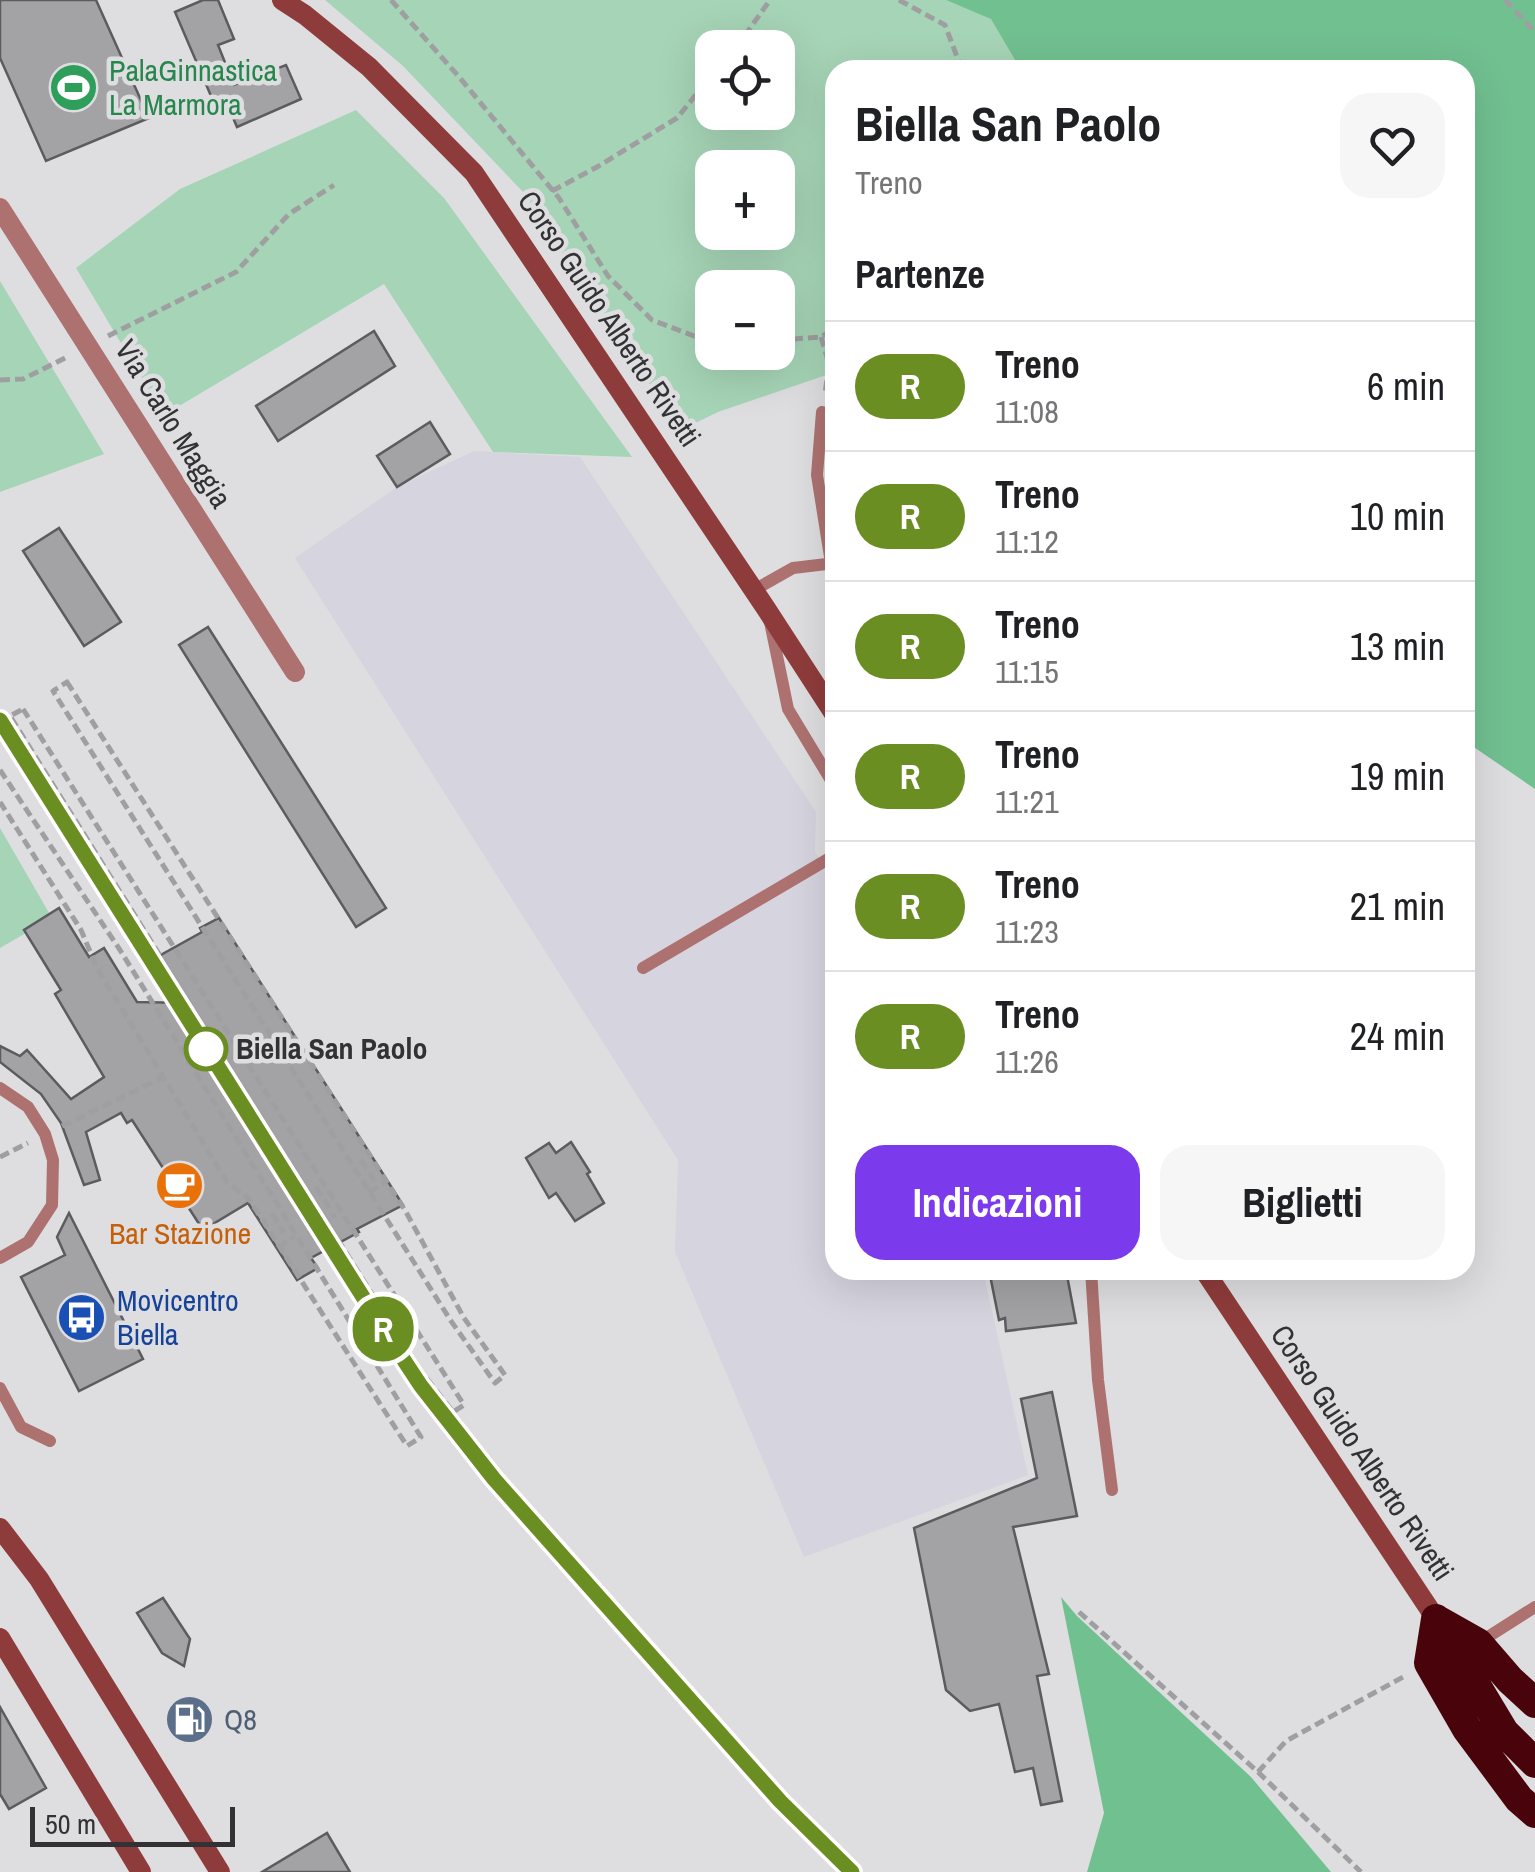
<!DOCTYPE html>
<html lang="it">
<head>
<meta charset="utf-8">
<style>
	body { margin:0; font-family:"Archivo Narrow",sans-serif; background:#f6f6f6; color:#202124; height:100vh; display:flex; flex-direction:column; font-size:38px; white-space:nowrap }
	* { box-sizing:border-box; margin:0 }
	p { font-size:32px; color:#757577 }
	.icon { flex:none; width:55px; height:55px; fill:none; stroke:currentColor; stroke-width:2; stroke-linecap:round; stroke-linejoin:round }
	.map { position:relative; flex:1; overflow:hidden }
	.details { position:absolute; left:825px; top:60px; width:650px; height:1220px; display:flex; flex-direction:column; background:#fff; border-radius:30px; box-shadow:0 10px 40px #0002 }
	.details>* { flex:none }
	.badge { padding:0 20px; border-radius:32px; font-size:35px; line-height:65px }
	.controls { position:absolute; left:695px; top:30px; display:grid; gap:20px }
	.controls a { display:grid; place-items:center; width:100px; height:100px; border-radius:20px; background:#fff; box-shadow:0 10px 40px #0002; font-size:50px }
	.scale { position:absolute; left:30px; bottom:25px; width:205px; box-sizing:border-box; padding-left:10px; border:5px solid #323234; border-top:0; font-size:28px; line-height:35px; white-space:nowrap; color:#323234; -webkit-text-stroke:8px #dedee1; paint-order:stroke }
	.map>.badge { position:absolute; translate:-50% -50%; box-shadow:0 0 0 5px #fff }
	h2 { padding:0 30px; font-size:38px; line-height:90px }
	.round { display:grid; place-items:center; flex:none; width:105px; height:105px; border-radius:30px; background:#f6f6f6 }
	.overview { display:flex; align-items:center; justify-content:space-between; height:170px; padding:0 30px }
	h1 { font-size:48px; font-weight:700; line-height:75px }
	.primary-button { display:flex; gap:20px; margin-top:auto; padding:20px 30px }
	.primary-button a { flex:1; height:115px; border-radius:30px; background:#7c3aed; color:#fff; font-size:40px; font-weight:700; line-height:115px; text-align:center }
	.primary-button a+a { background:#f6f6f6; color:#202124 }
	ul { padding:0; list-style:none }
	li { display:flex; align-items:center; gap:30px; height:130px; padding:0 30px; border-top:2px solid #e0e0e0 }
	li div { flex:1 }
	li b { display:block; font-size:38px }
	li em { font-style:normal }
	li .badge { min-width:110px; font-weight:700; text-align:center }
	.map>svg:first-child { display:block }
	.built { fill:#d5d4df }
	.green { fill:#a6d4b6; fill-rule:evenodd }
	.forest { fill:#71c090 }
	.building { fill:#a3a3a6; stroke:#5c5c5e; stroke-width:2.5 }
	.lines { fill:none; stroke-linecap:round; stroke-linejoin:round }
	.path { stroke:#9f9fa2; stroke-width:5; stroke-dasharray:10 5; stroke-linecap:butt }
	.lane { stroke:#ad7270; stroke-width:12 }
	.street { stroke:#ad7270; stroke-width:20 }
	.secondary { stroke:#8e3c3b; stroke-width:20 }
	.highway { stroke:#49040b; stroke-width:30 }
	.rail-casing { stroke:#8b8b8e; stroke-width:11 }
	.rail { stroke:#dedee1; stroke-width:8; stroke-dasharray:22; stroke-linecap:butt }
	.line-casing { stroke:#fff; stroke-width:22 }
	.line { stroke:#6b8e23; stroke-width:15 }
	.stop-dot { fill:#fff; stroke:#6b8e23; stroke-width:5 }
	.labels { text-anchor:middle; stroke-width:9; stroke-linejoin:round; paint-order:stroke }
	.leisure-label { font-size:30px; fill:#27864d; stroke:#dedee1; text-anchor:start }
	.street-label { font-size:30px; fill:#323234; stroke:#dedee1 }
	.stop-label { font-size:30px; font-weight:bold; fill:#323234; stroke:#dedee1; text-anchor:start }
	.food-label { font-size:30px; fill:#c56008; stroke:#dedee1 }
	.transit-label { font-size:30px; fill:#164399; stroke:#dedee1; text-anchor:start }
	.service-label { font-size:30px; fill:#4e5e75; stroke:#dedee1; text-anchor:start }
</style>
</head>
<body>
<div class="map">
<svg width="1535" height="1872" viewBox="0 0 1535 1872">
	<rect width="100%" height="100%" fill="#dedee1"/>
	<path class="built" d="M474,451l106,6 236,355 -1,40 20,32v386h148l45,205 -224,82 -129,-305 3,-92 -383,-602 102,-71z"/>
	<path class="green" d="M325,0h621l45,18 30,52h-186v302l-117,40 -37,18 -81,-117 -75,-119 -122,-128zM712,48h66v64h-66zM712,168h66v64h-66zM712,288h66v64h-66z
		M356,110l88,88 188,259 -139,-5 -109,-168 -220,131 -88,-147 104,-79z
		M0,281l104,173 -104,38z
		M0,828l52,90 -52,30z"/>
	<path class="forest" d="M946,0h589v789l-70,-48v-671h-444l-30,-51z
		M1061,1597l16,19 174,161 80,95h-244l17,-59z"/>
	<path class="building" d="M0,0h96l53,118 -103,43 -46,-103z
		M203,0h15l16,39 -16,6 16,40 52,-20 15,34 -64,28 -9,-21 -11,4 -42,-98z
		M374,331l21,35 -117,75 -22,-35z
		M430,422l20,32 -53,33 -20,-31z
		M59,528l62,94 -37,24 -61,-95z
		M208,627l178,281 -30,19 -177,-282z
		M59,908l30,49 15,-9 33,54 51,1 -29,-47 43,-24 -2,-4 19,-10 184,287 -46,24 2,3 -48,26 7,10 -21,12 -49,-77 -45,27 -71,-110 -5,3 -6,-10 -35,19 14,48 -16,5 -23,-62 -20,-29 -41,-32v-16l20,10 7,-6 44,49 33,-22 -49,-83 6,-4 -37,-60z
		M571,1142l19,30 -3,2 17,29 -29,18 -19,-28 -7,5 -23,-40 23,-15 7,10z
		M69,1213l74,146 -64,32 -58,-114 44,-22 -8,-18z
		M989,1270h77l10,53 -70,8 -1,-13 -6,2z
		M1052,1392l25,124 -64,11 36,147 -12,2 25,125 -21,4 -8,-37 -18,4 -16,-68 -29,7 -24,-21 -32,-162 123,-50 -16,-79z
		M163,1598l27,41 -6,27 -22,-13 -25,-40z
		M193,1697l18,29 -23,13 -17,-28z
		M0,1707l46,81 -37,21 -9,-15z
		M327,1833l23,39h-88z"/>
	<g class="lines">
		<path class="path" d="M391,0l69,78 99,120 49,78 44,44 50,19 10,1
			M899,0l46,25 17,45
			M1505,0l30,32
			M736,48l34,-48
			M552,191l45,-24 80,-49 35,-43
			M108,336l128,-64 53,-58 45,-29
			M821,337l8,27 -4,30
			M778,340l43,-3 14,-9
			M0,380l23,-1 44,-22
			M67,682l339,530 58,106 41,57 -10,8 -44,-62 -398,-630z
			M23,709l441,696 -11,7 -36,-46 -407,-650z
			M0,770l120,180 301,487 -14,9 -158,-247 -22,-17 -130,-214 -16,-38 -81,-128
			M62,1126l102,-49
			M0,1157l28,-14
			M361,1160l14,21
			M316,1187l13,21
			M369,1192l18,-10
			M272,1214l12,19
			M333,1214l1,3
			M278,1247l17,-11
			M1079,1612l179,160 103,100
			M1258,1772l28,-31 119,-65"/>
		<path class="lane" d="M822,412l-5,63 14,88
			M754,590l39,-22 42,-5
			M770,622l18,87 47,78
			M643,968l192,-113
			M0,1088l28,19 17,27 8,26 -1,45 -24,37 -28,16
			M1091,1270l7,110 14,110
			M0,1388l21,39 29,14
			M1480,1642l55,-35"/>
		<path class="street" d="M0,208l295,464"/>
		<path class="secondary" d="M282,0l23,15 64,52 105,106 293,437 68,105
			M1204,1270l232,349
			M0,1528l39,51 181,293
			M0,1638l141,234"/>
		<path class="highway" d="M1436,1619l-7,44 38,66 52,70 16,14
			M1436,1619l68,113 31,31
			M1439,1621l39,22 32,37 25,23"/>
		<defs>
			<path id="rail" d="M0,720l421,666c75,100 159,192 242,286 62,68 121,138 189,200"/>
		</defs>
		<use href="#rail" class="rail-casing"/>
		<use href="#rail" class="rail"/>
	</g>
	<g class="lines">
		<defs>
			<path id="line" d="M0,720l380,604 41,62 73,93 286,322 72,71"/>
		</defs>
		<use href="#line" class="line-casing"/>
		<use href="#line" class="line"/>
	</g>
	<defs>
		<symbol id="stadium-disc" viewBox="-11 -11 22 22"><circle r="9.5" fill="#2e9e5b" stroke="#dedee1"/><path d="M0-5a6.5 5 0 1 0 0 10a6.5 5 0 1 0 0-10ZM-3.5-1.8h7v3.6h-7Z" fill="#fff"/></symbol>
		<symbol id="cafe-disc" viewBox="-11 -11 22 22"><circle r="9.5" fill="#e8710a" stroke="#dedee1"/><path d="M-5.5-4.5H6V0H3Q3 3.5 0 3.5H-2.5Q-5.5 3.5-5.5 0ZM3-3.2v2h1.7v-2ZM-6 4.5H4V6H-6Z" fill="#fff"/></symbol>
		<symbol id="bus-disc" viewBox="-11 -11 22 22"><circle r="9.5" fill="#1a4fb4" stroke="#dedee1"/><path d="M-5-6H5V4H4V6H2V4H-2V6H-4V4H-5ZM-3.5-4V0h7V-4ZM-3.5 1.2v1.5H-2V1.2ZM2 1.2v1.5H3.5V1.2Z" fill="#fff"/></symbol>
		<symbol id="fuel-disc" viewBox="-11 -11 22 22"><circle r="9.5" fill="#5c6f8a" stroke="#dedee1"/><path d="M-5.5-6h7V0h2V4h1.3V-2.5L3-4.5l.8-.8L6-3V5H2.5V1h-1V6h-7ZM-4.2-4.7v3.2H.2V-4.7Z" fill="#fff"/></symbol>
	</defs>
	<g fill-rule="evenodd">
		<use href="#stadium-disc" x="46" y="60" width="55" height="55"/>
		<use href="#cafe-disc" x="152" y="1158" width="55" height="55"/>
		<use href="#bus-disc" x="54" y="1290" width="55" height="55"/>
		<use href="#fuel-disc" x="162" y="1692" width="55" height="55"/>
	</g>
	<circle class="stop-dot" cx="206" cy="1049" r="20"/>
	<g class="labels">
		<g class="leisure-label">
			<text x="109" y="81">PalaGinnastica<tspan x="109" dy="34">La Marmora</tspan></text>
		</g>
		<g class="street-label">
			<text transform="translate(609 319) rotate(56)" y="10">Corso Guido Alberto Rivetti</text>
			<text transform="translate(173 424) rotate(58)" y="10">Via Carlo Maggia</text>
			<text transform="translate(1362 1453) rotate(56)" y="10">Corso Guido Alberto Rivetti</text>
		</g>
		<g class="stop-label">
			<text x="236" y="1059">Biella San Paolo</text>
		</g>
		<g class="food-label">
			<text x="180" y="1244">Bar Stazione</text>
		</g>
		<g class="transit-label">
			<text x="117" y="1311">Movicentro<tspan x="117" dy="34">Biella</tspan></text>
		</g>
		<g class="service-label">
			<text x="224" y="1730">Q8</text>
		</g>
	</g>
</svg>
<div class="controls">
<a><svg class="icon" aria-label="locate" viewBox="0 0 24 24"><circle cx="12" cy="12" r="6"/><path d="M12 2v4M12 18v4M2 12h4M18 12h4"/></svg></a>
<a>+</a>
<a>−</a>
</div>
<div class="scale">50 m</div>
<b class="badge" style="left:383px;top:1329px;background:#6b8e23;color:#fff">R</b>
<section class="details">
<div class="overview"><div><h1>Biella San Paolo</h1><p>Treno</p></div><a class="round"><svg class="icon" aria-label="heart" viewBox="0 0 24 24"><path d="M12 20l-8-8c-3-5 5-10 8-4 3-6 11-1 8 4z"/></svg></a></div>
<h2>Partenze</h2>
<ul>
<li><span class="badge" style="background:#6b8e23;color:#fff">R</span><div><b>Treno</b><p>11:08</p></div><em>6 min</em></li>
<li><span class="badge" style="background:#6b8e23;color:#fff">R</span><div><b>Treno</b><p>11:12</p></div><em>10 min</em></li>
<li><span class="badge" style="background:#6b8e23;color:#fff">R</span><div><b>Treno</b><p>11:15</p></div><em>13 min</em></li>
<li><span class="badge" style="background:#6b8e23;color:#fff">R</span><div><b>Treno</b><p>11:21</p></div><em>19 min</em></li>
<li><span class="badge" style="background:#6b8e23;color:#fff">R</span><div><b>Treno</b><p>11:23</p></div><em>21 min</em></li>
<li><span class="badge" style="background:#6b8e23;color:#fff">R</span><div><b>Treno</b><p>11:26</p></div><em>24 min</em></li>
</ul>
<div class="primary-button"><a>Indicazioni</a><a>Biglietti</a></div>
</section>
</div>
</body>
</html>
